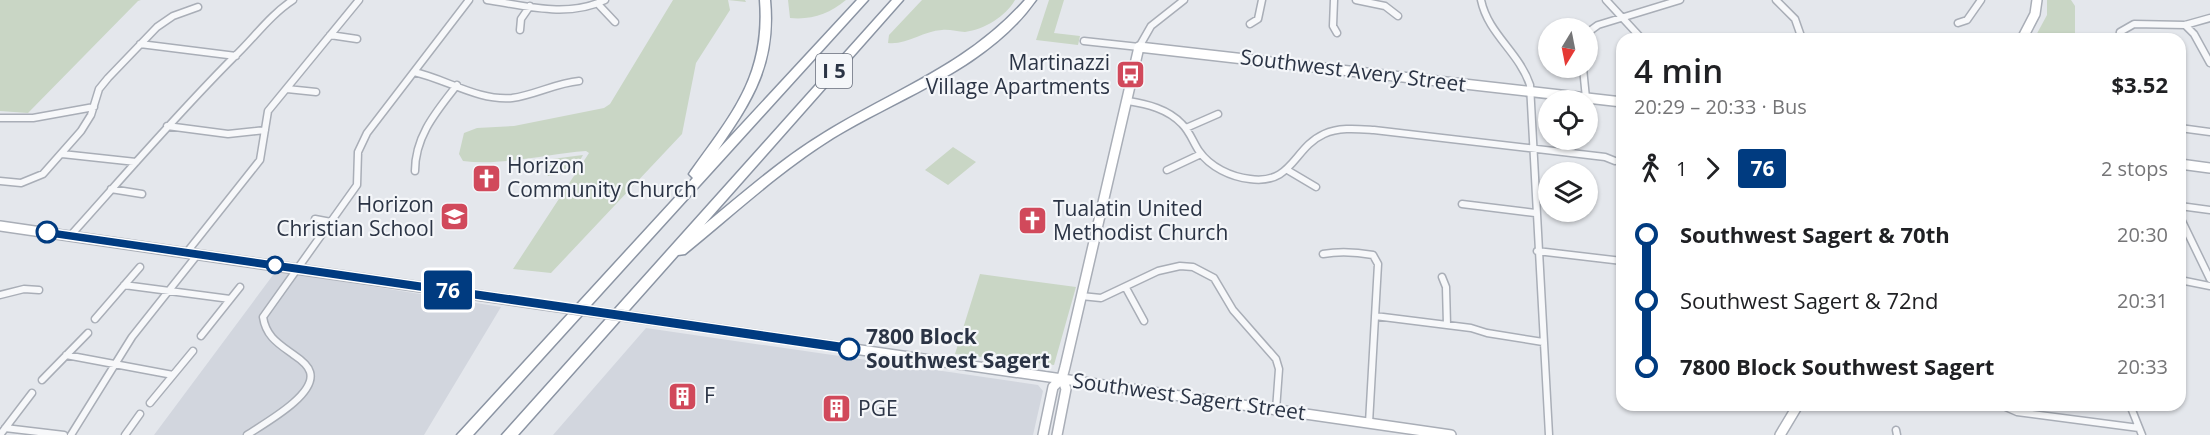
<!DOCTYPE html>
<html lang="en">
<head>
<meta charset="utf-8">
<style>
	body { margin:0; font-family:"Open Sans",sans-serif; background:#f2f2f2; color:#202124; height:100vh; display:flex; flex-direction:column; font-size:22px; white-space:nowrap }
	* { box-sizing:border-box; margin:0 }
	p { font-size:20px; color:#757577 }
	.icon { flex:none; width:33px; height:33px; fill:none; stroke:currentColor; stroke-width:2; stroke-linecap:round; stroke-linejoin:round }
	.map { position:relative; flex:1; overflow:hidden }
	.drawer { position:absolute; left:1616px; top:33px; width:570px; height:378px; display:flex; flex-direction:column; background:#fff; border-radius:18px; box-shadow:0 2px 4px #0004 }
	.drawer>* { flex:none }
	.badge { padding:0 12px; border-radius:4px; font-size:21px; line-height:39px }
	.needle { width:39px; rotate:190deg }
	.fabs { position:absolute; left:1538px; top:18px; display:grid; gap:12px }
	.fabs a { display:grid; place-items:center; width:60px; height:60px; border-radius:50%; background:#fff; box-shadow:0 2px 4px #0004; font-size:30px }
	.map>.badge { position:absolute; translate:-50% -50%; box-shadow:0 0 0 3px #fff }
	.legs { display:flex; align-items:center; gap:9px; height:66px; padding:0 18px; font-size:20px }
	.legs p { margin-inline-start:auto }
	.overview { display:flex; align-items:center; justify-content:space-between; height:102px; padding:0 18px }
	h1 { font-size:33px; font-weight:600; line-height:45px }
	ul { padding:0 18px; list-style:none }
	li { display:flex; align-items:center; gap:21px; height:66px; font-size:22px }
	li i { display:grid; place-items:center; width:9px; height:100%; margin:0 8px; background:currentColor }
	li i::after { content:''; width:15px; height:15px; margin:-8px; border:4px solid; border-radius:50%; background:#fff }
	li p { margin-inline-start:auto }
	li:first-child i { background:linear-gradient(#0000 50%,currentColor 0) }
	li:last-child i { background:linear-gradient(currentColor 50%,#0000 0) }
	.map>svg:first-child { display:block }
	.built { fill:#d2d6de }
	.green { fill:#c9d6c5 }
	.lines { fill:none; stroke-linecap:round; stroke-linejoin:round }
	.street-casing { stroke:#a9aeb7; stroke-width:9 }
	.secondary-casing { stroke:#a9aeb7; stroke-width:12 }
	.highway-casing { stroke:#8b94a3; stroke-width:3 }
	.street { stroke:#f7f8fa; stroke-width:6 }
	.secondary { stroke:#fff; stroke-width:9 }
	.highway { fill:#fff; fill-rule:evenodd }
	.secondary-bridge-casing { stroke:#a9aeb7; stroke-width:12; stroke-linecap:butt }
	.secondary-bridge { stroke:#fff; stroke-width:9 }
	.line-1 { fill:#003b80; stroke:#fff; stroke-width:1.5 }
	.stop-1-dot { fill:#fff; stroke:#003b80; stroke-width:3 }
	.labels { text-anchor:middle; stroke-width:4.5; stroke-linejoin:round; paint-order:stroke }
	.shield { fill:#f4f6f9; stroke:#676e7b; stroke-width:1.5 }
	.shield-label { font-size:20px; font-weight:bold; fill:#2b3445 }
	.poi-label { font-size:21px; fill:#2b3445; stroke:#f4f6f9; text-anchor:start }
	.street-label { font-size:21px; fill:#2b3445; stroke:#f4f6f9 }
	.stop-label { font-size:21px; font-weight:bold; fill:#2b3445; stroke:#f4f6f9; text-anchor:start }
</style>
</head>
<body>
<div class="map">
<svg width="2210" height="435" viewBox="0 0 2210 435">
	<rect width="100%" height="100%" fill="#e4e7ec"/>
	<path class="built" d="M276,271l225,36 -77,128h-270z
		M646,328l392,57 5,6 -10,44h-480z"/>
	<path class="green" d="M0,0h141l-3,1 -110,112 -28,-2z
		M673,0h72l1,2 -18,-2 2,10 -34,53 -14,71 -131,139 -38,-4 76,-116 -3,-2c-40,3 -83,15 -123,10l-4,-7 5,-21 13,-5 37,-2 90,-18 6,-4z
		M788,0h58c-17,14 -34,20 -56,18z
		M922,0h93c-10,17 -30,29 -50,32 -7,0 -16,-3 -23,-2 -19,1 -35,15 -54,13l1,-8z
		M1049,0h15l-10,33 26,3 -2,9 -42,-5z
		M2047,0h24l4,6v33h-41l13,-24z
		M953,147l23,15 -28,23 -23,-15z
		M583,155c-9,17 -17,19 -35,21l-2,-3 6,-14z
		M980,274l96,13 -22,78 -99,-11z"/>
	<g class="lines">
		<defs>
			<path id="street" d="M487,0c39,6 81,18 118,0
				M1334,0l-1,26 4,7
				M1356,0l29,6 13,10
				M1481,0c7,34 38,52 49,85l19,350
				M1606,0l36,39
				M1776,0l19,19 7,20
				M598,4l17,18
				M1958,23l9,-3 14,-20
				M1250,24l8,-5 4,-19
				M2185,25l9,9 16,29
				M520,30l1,-11 9,-13
				M1587,33l11,-8 82,-25
				M330,35l27,4
				M2119,39l1,-7 14,-8 51,1 25,-7
				M1084,41l55,6 12,-21 33,-26
				M140,44l96,12
				M1583,68l3,30
				M414,72c32,7 64,29 98,26 23,-3 44,-15 67,-17
				M287,89l29,3
				M1128,101c19,3 40,8 54,23 8,8 11,18 17,27 11,16 32,26 51,28 43,6 43,-31 74,-45 15,-7 34,-5 50,-4l231,27 10,4
				M0,118h33l61,-11
				M167,126l61,8 37,-4
				M1186,128l32,-14
				M2180,128l30,4
				M62,154l74,8
				M1167,170l34,-16
				M415,171c0,-35 21,-59 42,-86
				M1289,171l27,16
				M0,181l21,2 22,-9 38,-43 10,-16 8,-26 9,-11 49,-51 16,-11 25,-9
				M111,189l31,5
				M1462,204l73,9
				M2180,206l30,4
				M2180,217l30,62
				M315,219l16,3
				M70,236c54,-60 107,-122 164,-179 20,-19 36,-42 59,-57
				M1537,251l85,10
				M187,252l73,-92 8,-49 91,-111
				M1323,254c17,-3 33,-2 50,1l5,9 -9,159
				M1442,277l4,10 1,38
				M2180,280l30,6
				M124,285l106,14
				M1126,288l18,33
				M0,295l24,-6 15,1
				M1081,296l20,2 57,-27 22,-5 13,1 21,11 19,32 43,49 3,10 -3,41
				M1375,316l96,12 16,5 56,9
				M95,319l45,-52
				M201,336l39,-49
				M66,355l107,20
				M42,380l46,-47
				M150,403l43,-52
				M2001,405l16,7 122,16
				M2130,405l12,30
				M5,428l59,7
				M1896,430l1,5
				M0,435l32,-42
				M71,435l61,-98 66,-83
				M125,435l15,-21
				M247,435c16,-11 70,-40 63,-63 -2,-7 -10,-13 -16,-17 -15,-11 -28,-18 -31,-38l94,-132 1,-33 9,-19 102,-133"/>
			<path id="secondary" d="M2022,39l13,-25 2,-14
				M2180,164l30,4
				M0,226l545,79
				M653,320l798,115
				M1043,435l10,-48 9,-9 3,-11 74,-320 483,55
				M1057,435l9,-46 -4,-11
				M1780,435l18,-30"/>
			<path id="highway" d="M760,0h10c6,63 -17,100 -52,150l139,-150h11l-395,435h-16l236,-257 -4,-4 2,-3c41,-57 75,-96 69,-171z
				M892,0h11l-199,225c39,-32 77,-66 120,-92 72,-44 143,-68 201,-133h11c-48,68 -134,96 -203,138 -53,33 -100,77 -148,116l-7,1 -160,180h-16z"/>
		</defs>
		<use href="#street" class="street-casing"/>
		<use href="#secondary" class="secondary-casing"/>
		<use href="#highway" class="highway-casing"/>
		<use href="#street" class="street"/>
		<use href="#secondary" class="secondary"/>
		<use href="#highway" class="highway"/>
		<defs>
			<path id="secondary-bridge" d="M545,305l108,15"/>
		</defs>
		<use href="#secondary-bridge" class="secondary-bridge-casing"/>
		<use href="#secondary-bridge" class="secondary-bridge"/>
	</g>
	<path class="line-1" d="M47,228l802,115 6,6 -6,5 -802,-117 -6,-5z"/>
	<defs>
		<symbol id="bus-square" viewBox="-11 -11 22 22"><rect x="-9" y="-9" width="18" height="18" rx="4" fill="#d1495b" stroke="#f4f6f9"/><path d="M-5-6H5V4H4V6H2V4H-2V6H-4V4H-5ZM-3.5-4V0h7V-4ZM-3.5 1.2v1.5H-2V1.2ZM2 1.2v1.5H3.5V1.2Z" fill="#fff"/></symbol>
		<symbol id="church-square" viewBox="-11 -11 22 22"><rect x="-9" y="-9" width="18" height="18" rx="4" fill="#d1495b" stroke="#f4f6f9"/><path d="M-1.2-6h2.4v3.5h3.3v2.4h-3.3V6h-2.4V-.1h-3.3v-2.4h3.3Z" fill="#fff"/></symbol>
		<symbol id="school-square" viewBox="-11 -11 22 22"><rect x="-9" y="-9" width="18" height="18" rx="4" fill="#d1495b" stroke="#f4f6f9"/><path d="M0-5L7-2L0 1L-7-2ZM-4 1L0 2.5L4 1V4Q0 6-4 4Z" fill="#fff"/></symbol>
		<symbol id="building-square" viewBox="-11 -11 22 22"><rect x="-9" y="-9" width="18" height="18" rx="4" fill="#d1495b" stroke="#f4f6f9"/><path d="M-4-6H4V6H1V3H-1V6H-4ZM-2.5-4.3h1.7v1.8h-1.7ZM.8-4.3h1.7v1.8H.8ZM-2.5-1h1.7V.8h-1.7ZM.8-1h1.7V.8H.8Z" fill="#fff"/></symbol>
	</defs>
	<g fill-rule="evenodd">
		<use href="#bus-square" x="1114" y="58" width="33" height="33"/>
		<use href="#church-square" x="470" y="162" width="33" height="33"/>
		<use href="#school-square" x="438" y="200" width="33" height="33"/>
		<use href="#church-square" x="1016" y="204" width="33" height="33"/>
		<use href="#building-square" x="666" y="380" width="33" height="33"/>
		<use href="#building-square" x="820" y="392" width="33" height="33"/>
	</g>
	<g class="stop-1-dot">
		<circle cx="47" cy="232" r="10"/>
		<circle cx="275" cy="265" r="8"/>
		<circle cx="849" cy="349" r="10"/>
	</g>
	<g class="labels">
		<rect class="shield" x="816" y="54" width="36" height="34" rx="4.5"/>
		<g class="shield-label">
			<text x="834" y="78">I 5</text>
		</g>
		<g class="poi-label">
			<text x="1110" y="70" text-anchor="end">Martinazzi<tspan x="1110" dy="24">Village Apartments</tspan></text>
			<text x="507" y="173">Horizon<tspan x="507" dy="24">Community Church</tspan></text>
			<text x="434" y="212" text-anchor="end">Horizon<tspan x="434" dy="24">Christian School</tspan></text>
			<text x="1053" y="216">Tualatin United<tspan x="1053" dy="24">Methodist Church</tspan></text>
			<text x="704" y="403">F</text>
			<text x="858" y="416">PGE</text>
		</g>
		<g class="street-label">
			<text transform="translate(1353 71) rotate(7)" y="7">Southwest Avery Street</text>
			<text transform="translate(1189 397) rotate(8)" y="7">Southwest Sagert Street</text>
		</g>
		<g class="stop-label">
			<text x="866" y="344">7800 Block<tspan x="866" dy="24">Southwest Sagert</tspan></text>
		</g>
	</g>
</svg>
<div class="fabs">
<a><svg class="needle" viewBox="-14 -14 28 28"><path d="M0-13l5 13h-10z" fill="#e53935"/><path d="M0 13l5-13h-10z" fill="#757577"/></svg></a>
<a><svg class="icon" aria-label="locate" viewBox="0 0 24 24"><circle cx="12" cy="12" r="6"/><path d="M12 2v4M12 18v4M2 12h4M18 12h4"/></svg></a>
<a><svg class="icon" aria-label="layers" viewBox="0 0 24 24"><path d="M12 4l9 5-9 5-9-5zM3 14l9 5 9-5"/></svg></a>
</div>
<b class="badge" style="left:448px;top:290px;background:#003b80;color:#fff">76</b>
<section class="drawer">
<div class="overview"><div><h1>4 min</h1><p>20:29 – 20:33 · Bus</p></div><b>$3.52</b></div>
<div class="legs"><svg class="icon" aria-label="walk" viewBox="0 0 24 24"><circle cx="13" cy="4" r="2"/><path d="M13 8l-2 6 4 7M11 14l-3 7M7 12l3-4h3l4 4"/></svg>1<svg class="icon" aria-label="forward" viewBox="0 0 24 24"><path d="M9 5l7 7-7 7"/></svg><b class="badge" style="background:#003b80;color:#fff">76</b><p>2 stops</p></div>
<ul>
<li><i style="color:#003b80"></i><b>Southwest Sagert &amp; 70th</b><p>20:30</p></li>
<li><i style="color:#003b80"></i><span>Southwest Sagert &amp; 72nd</span><p>20:31</p></li>
<li><i style="color:#003b80"></i><b>7800 Block Southwest Sagert</b><p>20:33</p></li>
</ul>
</section>
</div>
</body>
</html>
